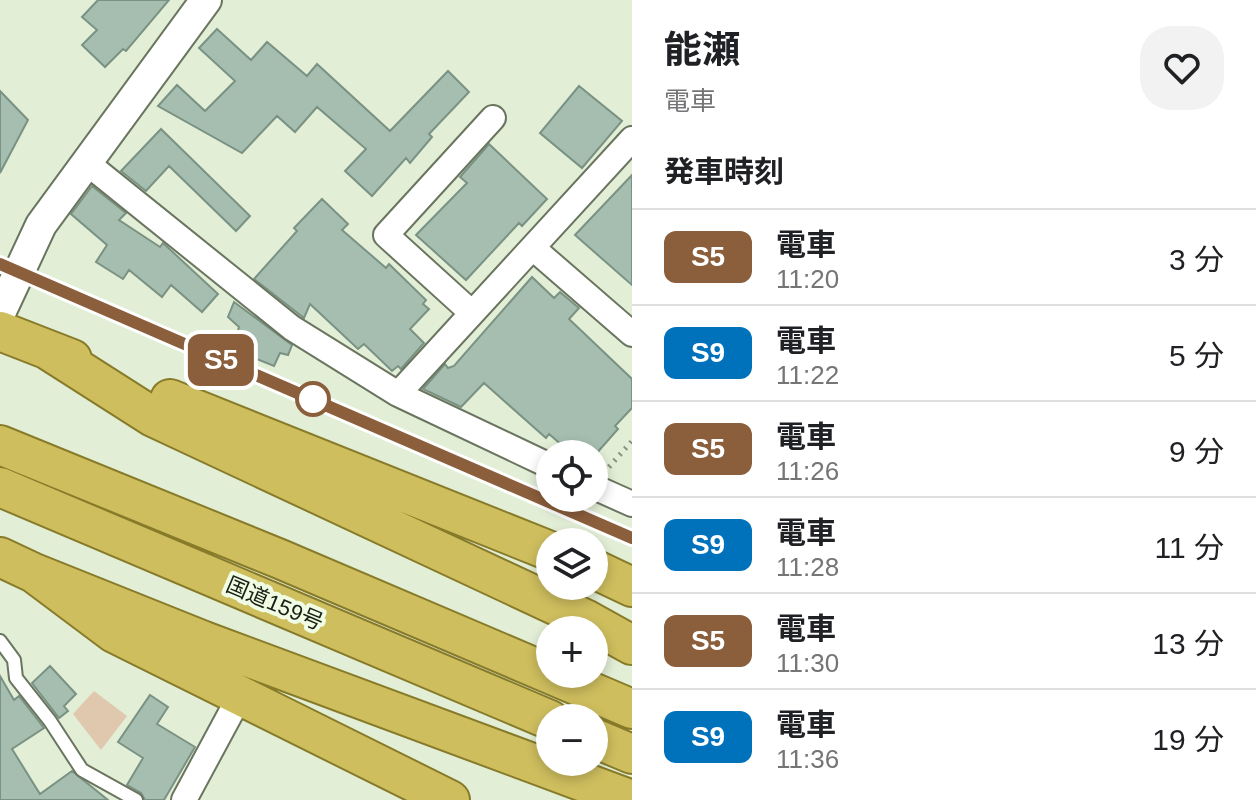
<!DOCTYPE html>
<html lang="ja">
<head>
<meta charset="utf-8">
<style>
	body { margin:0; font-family:Helvetica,"Noto Sans JP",sans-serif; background:#f2f2f2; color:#202124; height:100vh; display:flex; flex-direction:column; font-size:30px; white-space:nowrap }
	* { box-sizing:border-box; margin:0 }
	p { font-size:26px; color:#757577 }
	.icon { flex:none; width:44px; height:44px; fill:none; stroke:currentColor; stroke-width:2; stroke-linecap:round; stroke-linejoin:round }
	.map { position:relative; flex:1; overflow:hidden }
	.drawer { display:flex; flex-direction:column; background:#fff; width:624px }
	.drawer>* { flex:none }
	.badge { padding:0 16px; border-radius:12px; font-size:28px; line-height:52px }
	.fabs { position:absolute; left:536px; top:440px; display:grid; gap:16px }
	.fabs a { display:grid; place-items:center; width:72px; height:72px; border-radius:50%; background:#fff; box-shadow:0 4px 12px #0003; font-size:40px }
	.map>.badge { position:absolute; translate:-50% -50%; box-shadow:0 0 0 4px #fff }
	h2 { padding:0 32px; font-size:30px; line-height:72px }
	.round { display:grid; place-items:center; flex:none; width:84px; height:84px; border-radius:32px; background:#f2f2f2 }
	.headline { display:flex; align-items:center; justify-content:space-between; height:136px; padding:0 32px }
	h1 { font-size:38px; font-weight:700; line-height:60px }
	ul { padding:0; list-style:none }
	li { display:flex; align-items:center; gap:24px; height:96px; padding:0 32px; border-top:2px solid #e0e0e0 }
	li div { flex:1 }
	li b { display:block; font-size:30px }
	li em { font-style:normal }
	li .badge { min-width:88px; font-weight:700; text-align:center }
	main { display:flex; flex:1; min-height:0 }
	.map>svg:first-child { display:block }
	.green { fill:#e0c8ae }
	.building { fill:#a5beaf; stroke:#7a9283; stroke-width:2 }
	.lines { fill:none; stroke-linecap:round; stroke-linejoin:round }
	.service-casing { stroke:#6a755f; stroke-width:16 }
	.minor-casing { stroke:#6a755f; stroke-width:28 }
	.tertiary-casing { stroke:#6a755f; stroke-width:34 }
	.trunk-casing { stroke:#877b2a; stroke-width:42 }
	.path { stroke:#899281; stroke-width:5; stroke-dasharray:2 6; stroke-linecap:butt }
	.service { stroke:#fff; stroke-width:12 }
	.minor { stroke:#fff; stroke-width:24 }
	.tertiary { stroke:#fff; stroke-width:30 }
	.trunk { stroke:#cebe5e; stroke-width:38 }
	.rail-casing { stroke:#777f6f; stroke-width:9 }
	.rail { stroke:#f0fce3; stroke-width:6; stroke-dasharray:18; stroke-linecap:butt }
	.line-casing { stroke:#fff; stroke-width:18 }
	.line { stroke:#8b5e3c; stroke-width:12 }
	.stop-dot { fill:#fff; stroke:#8b5e3c; stroke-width:4 }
	.labels { text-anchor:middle; stroke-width:8; stroke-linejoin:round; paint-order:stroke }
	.street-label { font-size:22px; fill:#1a1f16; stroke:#f0fce3 }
</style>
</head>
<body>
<main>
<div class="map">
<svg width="632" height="800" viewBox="0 0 632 800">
	<rect width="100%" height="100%" fill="#e2eed6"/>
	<path class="green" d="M94,691l33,25 -26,34 -28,-36z"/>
	<path class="building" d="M98,0h71l-43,51 -3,-2 -18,18 -23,-22 15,-15 -15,-13z
		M217,29l34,31 16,-18 40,34 10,-12 73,67 58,-60 21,21 -40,42 3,3 -22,26 -4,-5 -34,38 -27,-25 21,-22 -49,-42 -22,25 -18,-16 -35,37 -84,-47 19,-21 28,26 30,-30 -36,-33z
		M579,86l43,35 -40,47 -42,-35z
		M0,91l28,29 -28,53z
		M161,129l89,87 -14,15 -67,-65 -23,25 -25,-20z
		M489,144l58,55 -25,27 -3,-3 -53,57 -50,-45 51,-52 -7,-6z
		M632,175v110l-57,-50z
		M92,186l34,27 -7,7 41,27 3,-4 55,51 -16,18 -31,-27 -9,12 -33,-27 -6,9 -27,-17 11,-17 -36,-31z
		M322,199l26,25 -6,6 44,38 3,-4 37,36 -3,4 6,5 -19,20 14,14 -23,26 -3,-3 -6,5 -28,-27 -6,5 -48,-45 -6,14 -50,-39 43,-48 -3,-3z
		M532,277l22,21 6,-6 19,16 -10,11 63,60v29l-17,18 3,3 -22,25h-24l-23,-20 -3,4 -62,-55 -23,24 -38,-18 22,-25 3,4 6,-2z
		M234,302l58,43 -4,10 -8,-2 -6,13 -42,-17 7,-22 -11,-10z
		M50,666l26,28 -12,12 4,5 -9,7 -27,-35z
		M0,676l14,24 5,-4 25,32 -32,21 28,45 32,-23 36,29h-108z
		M150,695l18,12 -11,17 38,23 -31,53h-19l-4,-7 -14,-8 16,-27 -25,-16z"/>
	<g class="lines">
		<defs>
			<path id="service" d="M0,641l14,19 2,18 34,43 32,49 54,30"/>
			<path id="minor" d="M87,163l205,165 106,66 234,-255
				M534,249l98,85
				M472,313l-86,-78 107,-117
				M398,394l152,72
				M594,487l38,17
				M184,800l56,-104"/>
			<path id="tertiary" d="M0,313l41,-88 165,-225"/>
			<path id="trunk" d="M0,331l72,28
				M48,350l105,67 432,202 47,26
				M170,399l380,152
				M0,445l280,114 270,115
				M0,487l550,233
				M0,557l34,16 80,60 336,167
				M594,569l38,18
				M34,573l170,68 428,159
				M550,674l82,35
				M594,738l38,16"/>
		</defs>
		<use href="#service" class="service-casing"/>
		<use href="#minor" class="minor-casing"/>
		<use href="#tertiary" class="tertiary-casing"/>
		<use href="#trunk" class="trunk-casing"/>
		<path class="path" d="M609,467l23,-26"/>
		<use href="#service" class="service"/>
		<use href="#minor" class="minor"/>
		<use href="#tertiary" class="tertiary"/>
		<use href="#trunk" class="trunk"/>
		<defs>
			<path id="rail" d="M0,264l632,274"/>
		</defs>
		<use href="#rail" class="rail-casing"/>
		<use href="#rail" class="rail"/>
	</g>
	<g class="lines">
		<defs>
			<path id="line" d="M0,264l632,274"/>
		</defs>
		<use href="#line" class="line-casing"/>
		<use href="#line" class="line"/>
	</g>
	<circle class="stop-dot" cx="313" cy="399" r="16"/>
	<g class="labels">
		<g class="street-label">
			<text transform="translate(275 603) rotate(23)" y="8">国道159号</text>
		</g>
	</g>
</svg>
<div class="fabs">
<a><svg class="icon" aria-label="locate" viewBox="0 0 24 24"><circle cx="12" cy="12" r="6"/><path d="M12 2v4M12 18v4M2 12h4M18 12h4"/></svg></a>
<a><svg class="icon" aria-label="layers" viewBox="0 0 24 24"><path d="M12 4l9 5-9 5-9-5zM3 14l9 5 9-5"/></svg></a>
<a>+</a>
<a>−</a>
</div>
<b class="badge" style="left:221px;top:360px;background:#8b5e3c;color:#fff">S5</b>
</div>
<section class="drawer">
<div class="headline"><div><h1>能瀬</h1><p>電車</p></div><a class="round"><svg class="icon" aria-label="heart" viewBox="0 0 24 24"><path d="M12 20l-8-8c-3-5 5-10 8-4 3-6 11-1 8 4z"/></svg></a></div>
<h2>発車時刻</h2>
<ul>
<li><span class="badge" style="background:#8b5e3c;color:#fff">S5</span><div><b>電車</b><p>11:20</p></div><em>3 分</em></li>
<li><span class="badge" style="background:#0072bc;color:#fff">S9</span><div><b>電車</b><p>11:22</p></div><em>5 分</em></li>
<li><span class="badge" style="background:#8b5e3c;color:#fff">S5</span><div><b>電車</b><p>11:26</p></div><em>9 分</em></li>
<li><span class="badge" style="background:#0072bc;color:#fff">S9</span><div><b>電車</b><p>11:28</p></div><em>11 分</em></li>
<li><span class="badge" style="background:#8b5e3c;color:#fff">S5</span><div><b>電車</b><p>11:30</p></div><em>13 分</em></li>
<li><span class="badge" style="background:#0072bc;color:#fff">S9</span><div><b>電車</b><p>11:36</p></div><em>19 分</em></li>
</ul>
</section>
</main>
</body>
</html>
